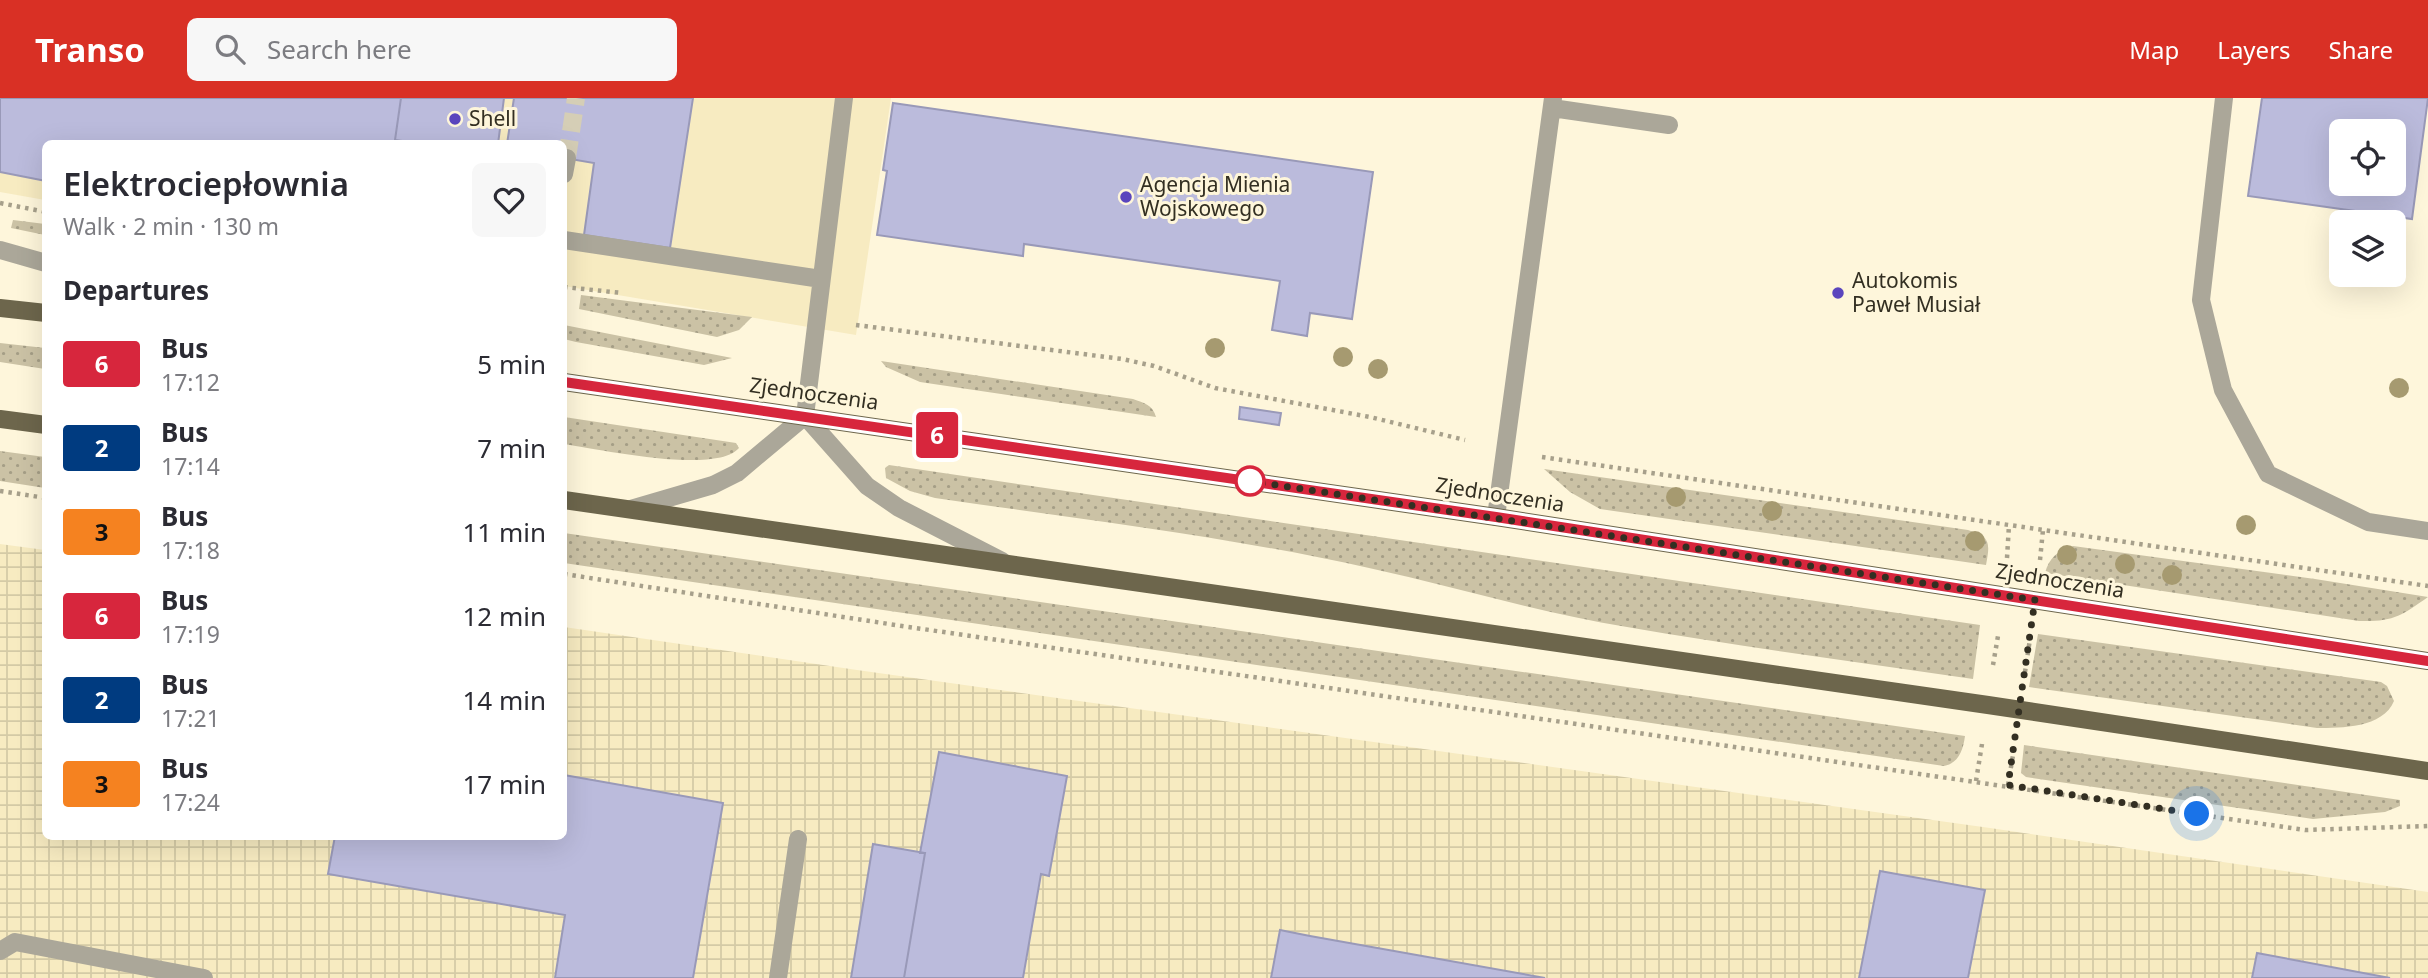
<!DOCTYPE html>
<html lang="en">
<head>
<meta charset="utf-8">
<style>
	body { margin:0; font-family:"Noto Sans",sans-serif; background:#f7f7f7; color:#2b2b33; height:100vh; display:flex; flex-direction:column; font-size:26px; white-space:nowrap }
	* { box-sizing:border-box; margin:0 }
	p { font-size:23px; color:#7c7c81 }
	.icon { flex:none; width:38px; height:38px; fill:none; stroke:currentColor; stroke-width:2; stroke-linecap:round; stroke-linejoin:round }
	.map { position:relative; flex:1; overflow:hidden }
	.sheet { position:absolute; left:42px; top:42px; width:525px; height:700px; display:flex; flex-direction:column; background:#fff; border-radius:10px; box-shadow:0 7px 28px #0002 }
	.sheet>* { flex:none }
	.badge { padding:0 14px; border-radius:5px; font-size:24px; line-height:46px }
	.controls { position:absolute; left:2329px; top:21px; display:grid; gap:14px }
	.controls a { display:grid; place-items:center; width:77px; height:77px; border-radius:10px; background:#fff; box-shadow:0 7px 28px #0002; font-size:35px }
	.you { position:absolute; width:35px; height:35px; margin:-18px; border:5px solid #fff; border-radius:50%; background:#1a73e8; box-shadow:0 0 0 10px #1a73e833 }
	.map>.badge { position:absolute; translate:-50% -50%; box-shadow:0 0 0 4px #fff }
	h2 { padding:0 21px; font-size:26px; line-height:63px }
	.round { display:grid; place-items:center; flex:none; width:74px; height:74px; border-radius:10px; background:#f7f7f7 }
	.overview { display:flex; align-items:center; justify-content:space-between; height:119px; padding:0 21px }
	h1 { font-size:33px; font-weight:600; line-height:52px }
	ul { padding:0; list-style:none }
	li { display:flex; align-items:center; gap:21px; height:84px; padding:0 21px }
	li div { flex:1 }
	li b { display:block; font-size:26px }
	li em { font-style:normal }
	li .badge { min-width:77px; font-weight:700; text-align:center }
	header { display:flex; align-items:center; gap:42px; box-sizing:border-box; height:98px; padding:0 35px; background:#d93025; color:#fff }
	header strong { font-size:33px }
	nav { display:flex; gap:38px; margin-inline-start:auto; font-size:24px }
	.search { width:490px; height:63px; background:#f7f7f7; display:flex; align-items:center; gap:18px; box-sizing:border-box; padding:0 24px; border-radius:10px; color:#7c7c81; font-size:26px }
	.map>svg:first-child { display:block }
	.built { fill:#f7ebc1 }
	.industrial { fill:url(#industrial-grid) }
	.grass { fill:url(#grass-dots) }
	.building { fill:#bbbbdc; stroke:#9999b8; stroke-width:2; fill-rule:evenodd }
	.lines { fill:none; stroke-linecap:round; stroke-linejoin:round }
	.minor-tunnel { stroke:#d5ceb6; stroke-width:18; stroke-dasharray:18 9; stroke-linecap:butt }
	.path { stroke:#a7a08b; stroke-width:4.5; stroke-dasharray:3.5 5; stroke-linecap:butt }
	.minor { stroke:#aba799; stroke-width:18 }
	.major { stroke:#6d664c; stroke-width:18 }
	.tree { fill:#a69a70 }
	.line-casing { stroke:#fff; stroke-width:16 }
	.line { stroke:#d7263d; stroke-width:10 }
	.walk { stroke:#332f22; stroke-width:7; stroke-dasharray:0 12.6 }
	.poi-dot { fill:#5a45bd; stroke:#fef6db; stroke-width:2.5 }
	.stop-dot { fill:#fff; stroke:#d7263d; stroke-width:3.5 }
	.labels { text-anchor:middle; stroke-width:6; stroke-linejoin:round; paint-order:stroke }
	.poi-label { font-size:21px; fill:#332f22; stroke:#fef6db; text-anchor:start }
	.street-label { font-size:21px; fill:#332f22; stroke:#fef6db }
</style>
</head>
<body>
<header>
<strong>Transo</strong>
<div class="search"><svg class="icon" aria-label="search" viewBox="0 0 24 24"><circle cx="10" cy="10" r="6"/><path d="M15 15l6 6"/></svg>Search here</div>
<nav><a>Map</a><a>Layers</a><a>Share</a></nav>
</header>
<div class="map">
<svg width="2428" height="880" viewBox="0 0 2428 880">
	<defs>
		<pattern id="industrial-grid" width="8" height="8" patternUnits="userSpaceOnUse" patternTransform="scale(1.75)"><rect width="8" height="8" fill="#f7ebc1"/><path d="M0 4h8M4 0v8" fill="none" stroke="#d4caa6"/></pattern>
		<pattern id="grass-dots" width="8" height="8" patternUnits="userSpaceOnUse" patternTransform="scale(1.75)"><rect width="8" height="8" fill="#cbc2a5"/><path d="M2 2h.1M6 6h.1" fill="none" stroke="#a59e86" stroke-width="1.8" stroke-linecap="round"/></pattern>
	</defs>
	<rect width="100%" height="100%" fill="#fef6db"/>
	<path class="built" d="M0,0h891l-35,237 -292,-49v-142h-518l-1,56 -45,-8z"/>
	<path class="industrial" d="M0,446l45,6 1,286h518v-209l293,43 1133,158 438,64v86h-2428z"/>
	<path class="grass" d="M13,122l32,4v11l-34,-7z
		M581,197l171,22 -13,13 -22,7 -138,-28z
		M564,227l168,33 -28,7 -128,-23 -12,-3z
		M0,245l45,5v21l-45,-7z
		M881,263l252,38c11,4 20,6 23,18l-236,-35 -34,-15z
		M564,319l172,26 3,5c-23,27 -141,1 -175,-4z
		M0,353l45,6v31l-45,-7z
		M889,367l1091,160 -7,54c-115,-17 -231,-32 -346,-52 -87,-14 -171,-40 -258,-59 -143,-32 -289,-49 -434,-70l-25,-7 -24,-13 -1,-10z
		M1544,371l424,61c23,7 22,13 18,35l-386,-56 -30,-17z
		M564,435l1401,203c-2,14 -6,27 -21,30l-1380,-203z
		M2073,448l242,33 113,18c-27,19 -35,25 -69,24l-314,-48c4,-15 13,-23 28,-27z
		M2038,536l343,48 6,4 7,15c-11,27 -53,27 -77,27l-288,-41z
		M2024,647l376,55v6l-15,6 -72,7 -287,-42 -5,-4z"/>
	<path class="building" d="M0,0h401l-6,42 28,4h-377v37l-46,-9z
		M401,0h113l-7,46h-84l-28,-4z
		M504,0h189l-23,150 -86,-13 10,-72 -30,-5v-14h-66z
		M2262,0h166l-16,121 -164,-23zM2342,33h52v53h-52z
		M893,5l480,69 -21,147 -42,-6 -3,23 -35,-6 8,-49 -256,-37 -1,12 -146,-21 10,-64 -4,-1z
		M1240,309l41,6 -2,12 -40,-6z
		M939,654l128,24 -18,100 -8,-2 -18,104h-119l21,-125h-5z
		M564,677l159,28 -30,175h-138l10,-63 -237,-41 7,-38h229z
		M873,746l52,9 -21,125h-53z
		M1880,773l105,19 -17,88h-109z
		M1280,832l30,6 235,42h-274z
		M2257,855l133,25h-138z"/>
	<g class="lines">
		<path class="minor-tunnel" d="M567,60l9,-60"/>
		<path class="path" d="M0,105l46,9
			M564,189l58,6
			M856,227l266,34 32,7 61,22 155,29 95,23
			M1542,359l886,129
			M0,393l46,7
			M2007,460l2,-33
			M2040,462l3,-30
			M564,476l338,52 1403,204 123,-4
			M1993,567l5,-29
			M2025,574l5,-33
			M1976,683l6,-37
			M2008,687l6,-36"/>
		<path class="minor" d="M2224,0l-23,202 22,90 45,84 100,48 60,9
			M1552,10l117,17
			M564,76l3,-16
			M564,142l257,39
			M0,152l46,13
			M805,318l62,70 32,22 103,53
			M631,411l82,-24 24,-12 68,-57 39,-318
			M1496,419l57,-419
			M0,853l15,-9 189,36
			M778,880l20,-139"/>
		<path class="major" d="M0,210l46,5
			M564,284l932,135 932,144
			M0,321l46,6
			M564,402l1424,205 440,66"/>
	</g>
	<g class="tree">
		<circle cx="1215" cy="250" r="10"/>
		<circle cx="1343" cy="259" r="10"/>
		<circle cx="1378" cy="271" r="10"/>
		<circle cx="2399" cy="290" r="10"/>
		<circle cx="1676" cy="399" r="10"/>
		<circle cx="1772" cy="413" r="10"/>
		<circle cx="2246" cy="427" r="10"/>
		<circle cx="1975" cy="443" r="10"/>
		<circle cx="2067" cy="457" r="10"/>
		<circle cx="2125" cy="466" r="10"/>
		<circle cx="2172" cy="477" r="10"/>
	</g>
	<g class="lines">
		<defs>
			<path id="line" d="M564,284l932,135 932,144"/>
		</defs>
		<use href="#line" class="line-casing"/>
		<use href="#line" class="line"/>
		<path class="walk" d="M1250,383l785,119 -27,185 189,29"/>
	</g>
	<g class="poi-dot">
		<circle cx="455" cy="21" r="7"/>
		<circle cx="1126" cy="99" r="7"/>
		<circle cx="1838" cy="195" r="7"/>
	</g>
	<circle class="stop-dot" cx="1250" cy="383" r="14"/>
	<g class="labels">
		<g class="poi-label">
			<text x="469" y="28">Shell</text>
			<text x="1140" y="94">Agencja Mienia<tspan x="1140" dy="24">Wojskowego</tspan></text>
			<text x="1852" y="190">Autokomis<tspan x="1852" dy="24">Paweł Musiał</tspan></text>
		</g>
		<g class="street-label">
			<text transform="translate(814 296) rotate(8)" y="7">Zjednoczenia</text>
			<text transform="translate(1500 397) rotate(9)" y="7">Zjednoczenia</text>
			<text transform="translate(2060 483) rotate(9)" y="7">Zjednoczenia</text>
		</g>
	</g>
</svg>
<div class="controls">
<a><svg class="icon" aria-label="locate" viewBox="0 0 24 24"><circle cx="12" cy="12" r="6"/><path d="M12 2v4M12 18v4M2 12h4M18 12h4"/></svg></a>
<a><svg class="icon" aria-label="layers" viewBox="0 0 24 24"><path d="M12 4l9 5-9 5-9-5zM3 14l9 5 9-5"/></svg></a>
</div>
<div class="you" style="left:2197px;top:716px"></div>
<b class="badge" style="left:937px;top:337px;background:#d7263d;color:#fff">6</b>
<section class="sheet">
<div class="overview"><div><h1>Elektrociepłownia</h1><p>Walk · 2 min · 130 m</p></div><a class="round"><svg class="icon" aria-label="heart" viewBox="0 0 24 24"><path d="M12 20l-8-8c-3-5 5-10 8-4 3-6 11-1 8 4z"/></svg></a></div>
<h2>Departures</h2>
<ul>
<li><span class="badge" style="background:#d7263d;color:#fff">6</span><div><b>Bus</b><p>17:12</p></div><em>5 min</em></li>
<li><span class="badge" style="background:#003b80;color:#fff">2</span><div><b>Bus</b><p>17:14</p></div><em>7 min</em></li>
<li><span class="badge" style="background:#f58220;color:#111">3</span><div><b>Bus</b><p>17:18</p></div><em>11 min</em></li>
<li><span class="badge" style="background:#d7263d;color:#fff">6</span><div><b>Bus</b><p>17:19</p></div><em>12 min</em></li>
<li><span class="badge" style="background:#003b80;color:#fff">2</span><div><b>Bus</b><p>17:21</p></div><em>14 min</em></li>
<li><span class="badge" style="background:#f58220;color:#111">3</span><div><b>Bus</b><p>17:24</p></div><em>17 min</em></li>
</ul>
</section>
</div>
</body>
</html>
